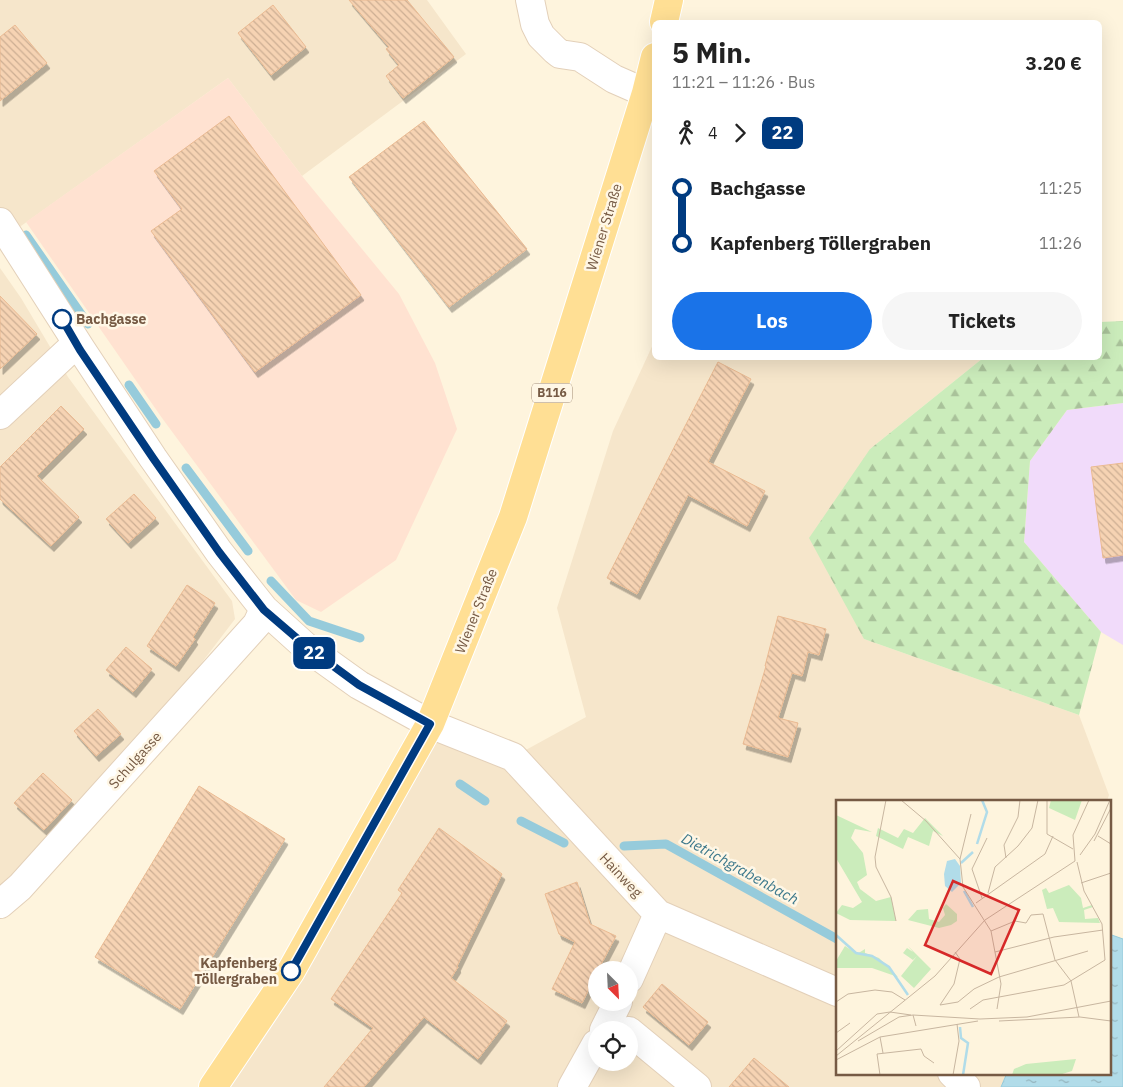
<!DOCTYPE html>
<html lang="de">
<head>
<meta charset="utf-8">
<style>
	body { margin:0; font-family:"IBM Plex Sans",sans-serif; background:#f6f6f6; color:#222; height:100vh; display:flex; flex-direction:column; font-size:19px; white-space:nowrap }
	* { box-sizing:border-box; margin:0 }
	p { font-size:16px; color:#767676 }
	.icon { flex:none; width:28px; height:28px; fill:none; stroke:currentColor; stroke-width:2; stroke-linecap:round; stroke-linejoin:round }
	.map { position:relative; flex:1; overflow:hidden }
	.panel { position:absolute; left:652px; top:20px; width:450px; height:340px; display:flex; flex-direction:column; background:#fff; border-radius:8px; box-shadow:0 5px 20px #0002 }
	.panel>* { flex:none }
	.badge { padding:0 10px; border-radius:8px; font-size:18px; line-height:32px }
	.needle { width:32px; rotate:156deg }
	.buttons { position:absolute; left:588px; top:961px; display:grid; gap:10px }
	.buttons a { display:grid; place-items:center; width:50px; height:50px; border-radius:50%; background:#fff; box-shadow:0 5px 20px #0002; font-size:25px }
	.map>.badge { position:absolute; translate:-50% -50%; box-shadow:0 0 0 2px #fff }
	.legs { display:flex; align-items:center; gap:8px; height:55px; padding:0 20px; font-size:16px }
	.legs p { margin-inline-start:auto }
	.head { display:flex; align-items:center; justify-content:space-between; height:85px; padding:0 20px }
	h1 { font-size:28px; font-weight:800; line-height:38px }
	.primary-button { display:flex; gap:10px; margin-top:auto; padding:10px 20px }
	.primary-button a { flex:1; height:58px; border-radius:30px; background:#1a73e8; color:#fff; font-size:20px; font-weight:800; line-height:58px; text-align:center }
	.primary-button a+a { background:#f6f6f6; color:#222 }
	ul { padding:0 20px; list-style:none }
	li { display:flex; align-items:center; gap:18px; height:55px; font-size:19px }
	li i { display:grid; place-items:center; width:8px; height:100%; margin:0 6px; background:currentColor }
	li i::after { content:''; width:12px; height:12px; margin:-6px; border:4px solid; border-radius:50%; background:#fff }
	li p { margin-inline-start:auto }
	li:first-child i { background:linear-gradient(#0000 50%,currentColor 0) }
	li:last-child i { background:linear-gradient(currentColor 50%,#0000 0) }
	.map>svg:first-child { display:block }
	.residential { fill:#f6e6cb; fill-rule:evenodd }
	.commercial { fill:#ffe2d1 }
	.education { fill:#f1dbfa }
	.forest { fill:url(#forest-firs) }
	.water { fill:url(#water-ripples); stroke:#96cbdb }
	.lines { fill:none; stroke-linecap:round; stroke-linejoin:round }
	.stream { stroke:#96cbdb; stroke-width:9 }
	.building { fill:url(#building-back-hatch); stroke:#eaba92; filter:url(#shadow) }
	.street-casing { stroke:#e3d0b9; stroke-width:30 }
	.primary-casing { stroke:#fff; stroke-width:30 }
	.street { stroke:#fff; stroke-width:28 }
	.primary { stroke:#ffdf94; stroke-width:28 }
	.line-1-casing { stroke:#fff; stroke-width:11 }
	.line-1 { stroke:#003b80; stroke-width:8 }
	.stop-1-dot { fill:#fff; stroke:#003b80; stroke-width:2.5 }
	.labels { text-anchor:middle; stroke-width:5; stroke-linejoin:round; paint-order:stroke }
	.shield { fill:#fff7e6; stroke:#9f8975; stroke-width:1 }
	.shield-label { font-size:12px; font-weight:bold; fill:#765a44 }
	.street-label { font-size:14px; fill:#765a44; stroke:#fff7e6 }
	.stop-label { font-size:14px; font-weight:bold; fill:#765a44; stroke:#fff7e6; text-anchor:start }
	.water-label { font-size:15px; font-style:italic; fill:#3c788b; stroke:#fff7e6 }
	.inset-river { fill:none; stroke:#b1dce9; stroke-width:2.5 }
	.inset-road { fill:none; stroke:#c8b6a0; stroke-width:1 }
	.view { fill:#d62828; fill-opacity:0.15; stroke:#d62828; stroke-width:2.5 }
	.inset-edge { fill:none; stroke:#765a44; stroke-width:2.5 }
</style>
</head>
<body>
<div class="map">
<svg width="1123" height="1087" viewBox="0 0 1123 1087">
	<defs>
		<pattern id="forest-firs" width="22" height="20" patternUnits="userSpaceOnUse" patternTransform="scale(1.25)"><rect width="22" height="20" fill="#cbecbb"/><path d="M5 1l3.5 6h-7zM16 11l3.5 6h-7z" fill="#a9c29a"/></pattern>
		<pattern id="water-ripples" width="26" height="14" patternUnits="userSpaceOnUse" patternTransform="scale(1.25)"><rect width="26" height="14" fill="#b1dce9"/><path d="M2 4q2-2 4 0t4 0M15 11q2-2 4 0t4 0" fill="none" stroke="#95b5be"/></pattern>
		<pattern id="building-back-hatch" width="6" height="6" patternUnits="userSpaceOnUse" patternTransform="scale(1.25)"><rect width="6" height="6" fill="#f6d3b3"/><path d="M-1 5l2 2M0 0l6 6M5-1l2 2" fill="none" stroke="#ccae93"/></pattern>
		<filter id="shadow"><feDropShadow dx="3" dy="5.5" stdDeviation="0" flood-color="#0004"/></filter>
	</defs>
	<rect width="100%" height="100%" fill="#fef4dd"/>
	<path class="residential" d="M0,0h427l39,54 -164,122 -74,-98 -228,163z
		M0,268l21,30 47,79 164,224 3,18 -83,109 -152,164z
		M655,340v18h328l-113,91 -6,190 215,76 30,80 -2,6h-270v272h170l-6,14h-788l217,-363 83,33 73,-40 -29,-109 56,-177zM596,970h33v32h-33zM596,1030h33v32h-33z"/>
	<path class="commercial" d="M228,78l74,98 97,118 36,69 22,66 -61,131 -75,52 -25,-12 -134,-182 -136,-196z"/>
	<path class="education" d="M1123,403v242l-22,-13 -77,-90 6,-81 37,-51z"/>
	<path class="forest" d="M1123,321v82l-56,7 -37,51 -6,81 77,90 -22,83 -215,-76 -55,-101 61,-89 113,-91h117v-36z"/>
	<path class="water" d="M1109,934l14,5v148h-122l6,-14h102z"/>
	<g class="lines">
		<path class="stream" d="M26,235l62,89
			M129,385l27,39
			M186,468l62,83
			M271,581l38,40 51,17
			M460,784l25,17
			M521,821l43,22
			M624,846l42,-2 171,95"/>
	</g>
	<path class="building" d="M349,0h58l47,57 -51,41 -17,-22 13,-11 -13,-16 3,-2z
		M273,5l33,42 -35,28 -33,-42z
		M15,25l32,38 -47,38v-64z
		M229,116l132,179 -106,77 -104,-141 31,-22 -28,-38z
		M424,121l103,128 -78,58 -100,-130z
		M0,296l37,38 -37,35z
		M718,362l33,17 -43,83 57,29 -18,35 -59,-31 -51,99 -30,-16z
		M61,406l23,23 -47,47 42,41 -28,29 -51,-47v-32z
		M1123,463v92l-20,3 -12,-91z
		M134,494l22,24 -28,25 -22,-24z
		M187,585l28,18 -22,34 2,2 -19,27 -29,-20z
		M778,616l48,13 -7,26 -11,-3 -6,24 -10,-3 -14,45 20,5 -10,34 -45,-13 23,-78h-1z
		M126,647l26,22 -19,23 -27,-22z
		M98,709l23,25 -25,22 -22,-25z
		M43,773l29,27 -28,30 -30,-27z
		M199,786l86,53 -105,170 -85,-52z
		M439,828l63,46 -45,92 1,1 -7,11 56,43 -29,38 -54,-42 -60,70h-40l49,-59 -42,-29 71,-106 -4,-3z
		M577,882l13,42 26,12 -18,34h-2v4l-14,29 -30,-14 23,-47 -16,-8 -14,-40z
		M662,984l46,38 -19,23 -46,-38z
		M754,1058l35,29h-60z"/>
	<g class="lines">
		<defs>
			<path id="street" d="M530,0l5,24 6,12 14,14 5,4 20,3 34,22 32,14
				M0,222l81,127 72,109 66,94 45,57 42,38 53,38 71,39 83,33 145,157 179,78
				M0,415l77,-72
				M0,904l20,-17 237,-263 7,-15
				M629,979l29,-65
				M604,1030l14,-28
				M629,1031l68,56
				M952,1073l14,14
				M572,1087l24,-43"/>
			<path id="primary" d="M664,22l5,-22
				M213,1087l78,-116 139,-247 83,-207 133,-424 9,-36"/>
		</defs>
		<use href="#street" class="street-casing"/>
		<use href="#primary" class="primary-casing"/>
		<use href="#street" class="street"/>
		<use href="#primary" class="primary"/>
	</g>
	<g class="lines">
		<defs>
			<path id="line-1" d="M62,319l18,31 73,108 66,94 45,58 42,36 53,39 71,39 -139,247"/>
		</defs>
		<use href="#line-1" class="line-1-casing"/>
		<use href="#line-1" class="line-1"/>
	</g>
	<g class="stop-1-dot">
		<circle cx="62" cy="319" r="9"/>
		<circle cx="291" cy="971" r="9"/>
	</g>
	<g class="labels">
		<rect class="shield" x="532" y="383.5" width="40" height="19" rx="4"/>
		<g class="shield-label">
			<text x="552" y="397">B116</text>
		</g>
		<g class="street-label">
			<text transform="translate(604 227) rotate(-73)" y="5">Wiener Straße</text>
			<text transform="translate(476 611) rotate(-68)" y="5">Wiener Straße</text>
			<text transform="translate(135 760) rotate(-48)" y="5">Schulgasse</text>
			<text transform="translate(621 875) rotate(47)" y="5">Hainweg</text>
		</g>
		<g class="stop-label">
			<text x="76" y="324">Bachgasse</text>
			<text x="277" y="968" text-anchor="end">Kapfenberg<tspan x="277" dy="16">Töllergraben</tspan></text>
		</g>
		<g class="water-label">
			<text transform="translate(740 869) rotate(29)" y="5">Dietrichgrabenbach</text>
		</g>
	</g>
	<g transform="translate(836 800)">
		<rect width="275" height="275" fill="#fef4dd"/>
		<path d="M233,85l12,13 2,10 9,-3 1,2 -9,3 1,9 13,-1 2,5 -41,-1 -6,-14 -6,1 -5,-19 4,-2 3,5z" fill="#cbecbb"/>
		<path d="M0,15l36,17 -17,-3 -4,9 12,15 4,22 -10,7 3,7 16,12 15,-4 5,24 -46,-1 -14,-7 6,-8 11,3 9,-6 -26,-44zM89,18l18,18 -10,-5 -4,15 -21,-9 -5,12 -27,-13 2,-8 20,10 6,-9 9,4zM110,104l11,10v7l-6,4 -12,3 -31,-8 9,-10 11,-1 1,10 10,3 6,-7 -2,-7zM9,146l12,8 8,-5v4l14,5 19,19 -26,-9h-36v-7z" fill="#cbecbb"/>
		<path d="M215,0h31l-7,20 -26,-12zM240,259l-4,12 -13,4h-47l2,-6 12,-5z" fill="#cbecbb"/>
		<path d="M72,146l23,23 -17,19 -13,-12 16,-20 -4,4 -10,-7 4,-5 6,4z" fill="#cbecbb"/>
		<path d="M119,59l5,7 1,17 -9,9 -7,-6 -1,-12 3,-13z" fill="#b1dce9"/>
		<path class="inset-river" d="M141,44l10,-32 -5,-12M125,63l12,-11M128,91l9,16M0,135l20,18 16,3 17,11 19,28M124,227l1,11 7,5 -5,32"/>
		<path class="inset-road" d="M50,0l-11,57 1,10 15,30 5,24M65,0l25,21 34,38 3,28 28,44 10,53 -4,25M211,0v34l26,15M262,36l13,8M258,41l17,-33M244,55l15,-21 15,-34M170,58l-2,-13 14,-28 2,-17M124,59l11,-45M239,61l-2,-26 16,-35M245,83l30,-10M152,93l7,-26 23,-21 14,-18 6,-28M146,98l-10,-29 15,-31M140,103l69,-49 8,-18M155,131l24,-10 11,2 5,-8 12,-1 12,46 16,21 8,36M159,152l59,-15 49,-7M0,202l12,-8 27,-4 17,2 13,8M104,205l18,-3 16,-13 25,-12 89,-26M104,205l14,-21 6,-25 -5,-7M134,209l13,-9 81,-15 41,-25 -3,-36 -18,-33 -7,-29M77,215l67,4 47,-2 84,-16M163,221l81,-4 31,4M0,233l14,-10M44,237l3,16M22,241l41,-24 14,-2 3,11M0,251l41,-37 13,-2 21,3M0,256l99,-80 50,-56 90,-59M0,260l44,-23 98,-16M44,275l-3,-21 44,-5 3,7 10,7M117,275l6,-34 -2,-17"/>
		<path class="view" d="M117,81l66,29 -28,64 -66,-29z"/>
		<rect width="275" height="275" class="inset-edge"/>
	</g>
</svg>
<div class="buttons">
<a><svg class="needle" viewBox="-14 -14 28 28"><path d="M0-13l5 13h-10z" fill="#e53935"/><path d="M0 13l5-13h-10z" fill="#767676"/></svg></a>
<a><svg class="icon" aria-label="locate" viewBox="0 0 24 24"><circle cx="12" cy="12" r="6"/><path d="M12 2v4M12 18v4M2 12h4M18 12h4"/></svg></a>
</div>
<b class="badge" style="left:314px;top:653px;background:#003b80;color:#fff">22</b>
<section class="panel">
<div class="head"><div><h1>5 Min.</h1><p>11:21 – 11:26 · Bus</p></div><b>3.20 €</b></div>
<div class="legs"><svg class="icon" aria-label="walk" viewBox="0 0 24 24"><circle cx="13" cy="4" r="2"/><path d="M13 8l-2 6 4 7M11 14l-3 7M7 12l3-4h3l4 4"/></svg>4<svg class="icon" aria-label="forward" viewBox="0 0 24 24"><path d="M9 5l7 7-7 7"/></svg><b class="badge" style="background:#003b80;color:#fff">22</b></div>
<ul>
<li><i style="color:#003b80"></i><b>Bachgasse</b><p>11:25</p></li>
<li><i style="color:#003b80"></i><b>Kapfenberg Töllergraben</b><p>11:26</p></li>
</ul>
<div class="primary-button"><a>Los</a><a>Tickets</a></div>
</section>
</div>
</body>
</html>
